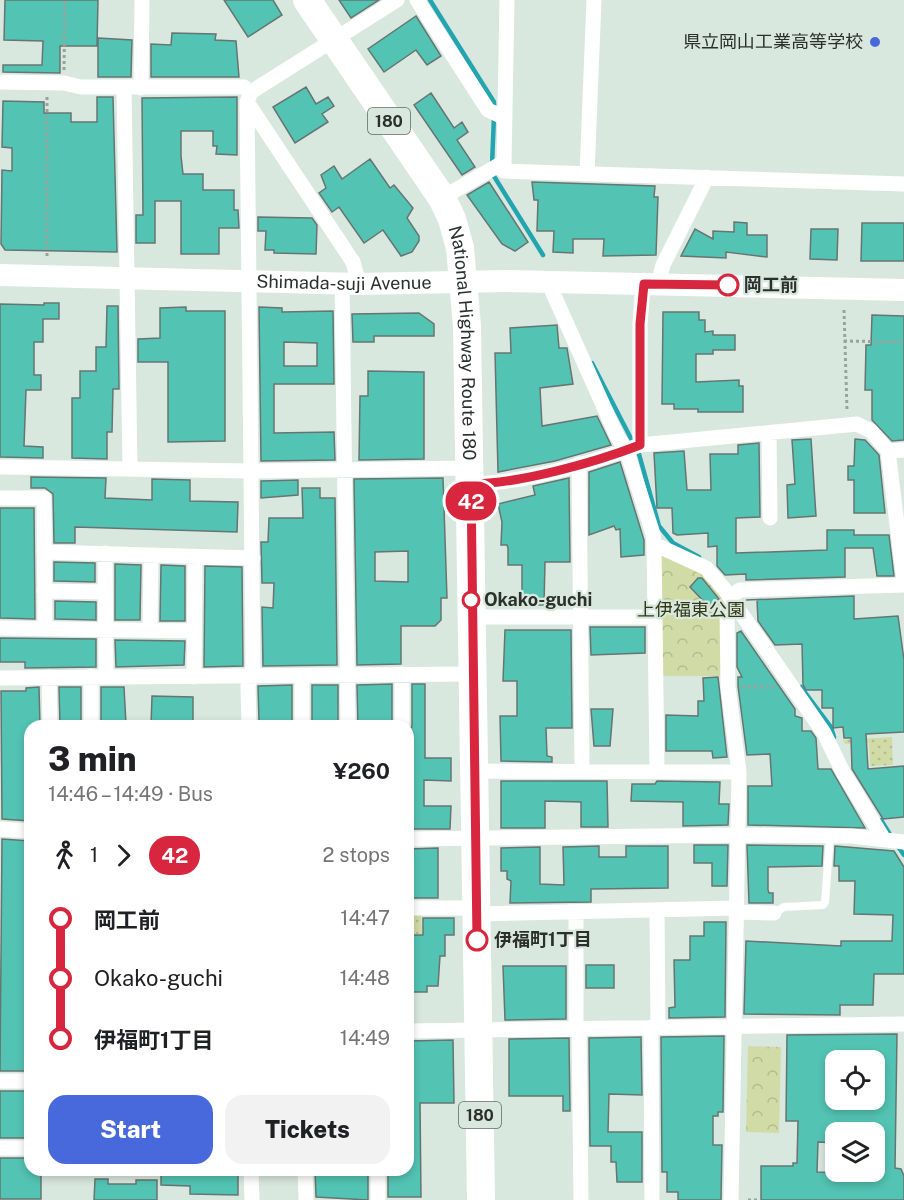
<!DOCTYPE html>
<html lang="en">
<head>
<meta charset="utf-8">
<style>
	body { margin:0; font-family:"Public Sans","Noto Sans JP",sans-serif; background:#f2f2f2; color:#202124; height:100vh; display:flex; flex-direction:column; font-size:22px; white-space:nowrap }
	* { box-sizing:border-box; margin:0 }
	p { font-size:20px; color:#757577 }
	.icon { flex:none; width:33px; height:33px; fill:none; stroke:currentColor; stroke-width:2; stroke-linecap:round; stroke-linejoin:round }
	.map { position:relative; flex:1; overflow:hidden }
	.sheet { position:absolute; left:24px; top:720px; width:390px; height:456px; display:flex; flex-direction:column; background:#fff; border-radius:18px; box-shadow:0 3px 9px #0003 }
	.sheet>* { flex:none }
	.badge { padding:0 12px; border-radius:20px; font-size:21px; line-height:39px }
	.controls { position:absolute; left:825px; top:1050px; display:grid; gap:12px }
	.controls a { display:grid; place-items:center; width:60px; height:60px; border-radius:12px; background:#fff; box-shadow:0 3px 9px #0003; font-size:30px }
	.map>.badge { position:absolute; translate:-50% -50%; box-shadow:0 0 0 3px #fff }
	.legs { display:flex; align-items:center; gap:9px; height:66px; padding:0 24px; font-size:20px }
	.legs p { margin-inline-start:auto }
	.summary { display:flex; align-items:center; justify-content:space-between; height:102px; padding:0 24px }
	h1 { font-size:33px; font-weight:800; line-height:45px }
	.button { display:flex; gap:12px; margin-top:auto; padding:12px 24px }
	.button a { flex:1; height:69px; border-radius:18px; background:#4869dc; color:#fff; font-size:24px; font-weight:800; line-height:69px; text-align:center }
	.button a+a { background:#f2f2f2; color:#202124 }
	ul { padding:0 24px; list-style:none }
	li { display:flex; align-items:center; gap:21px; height:60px; font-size:22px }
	li i { display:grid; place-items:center; width:9px; height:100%; margin:0 8px; background:currentColor }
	li i::after { content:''; width:15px; height:15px; margin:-8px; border:4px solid; border-radius:50%; background:#fff }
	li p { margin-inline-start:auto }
	li:first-child i { background:linear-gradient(#0000 50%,currentColor 0) }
	li:last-child i { background:linear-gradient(currentColor 50%,#0000 0) }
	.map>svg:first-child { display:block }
	.grass { fill:url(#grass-dots) }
	.forest { fill:url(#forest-crowns) }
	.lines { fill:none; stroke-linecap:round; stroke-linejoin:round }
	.stream { stroke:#23a5b0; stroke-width:4.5 }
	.building { fill:#53c4b3; stroke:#657572; stroke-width:1.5; fill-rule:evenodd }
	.path { stroke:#98a39d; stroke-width:3; stroke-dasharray:3 3; stroke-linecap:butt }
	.lane { stroke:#fff; stroke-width:8 }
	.street { stroke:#fff; stroke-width:15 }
	.secondary { stroke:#fff; stroke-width:22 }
	.highway { stroke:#fff; stroke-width:28 }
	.line-1-casing { stroke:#fff; stroke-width:14 }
	.line-1 { stroke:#d7263d; stroke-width:9 }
	.poi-dot { fill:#4869dc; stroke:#d9e8df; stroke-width:2 }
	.stop-1-dot { fill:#fff; stroke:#d7263d; stroke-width:3 }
	.labels { text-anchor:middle; stroke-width:4.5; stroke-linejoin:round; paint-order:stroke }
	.shield { fill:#d9e8df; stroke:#5f6762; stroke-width:1.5 }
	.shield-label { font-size:16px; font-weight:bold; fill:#2b302d }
	.poi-label { font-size:18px; fill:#2b302d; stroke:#d9e8df; text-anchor:end }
	.street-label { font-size:18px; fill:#2b302d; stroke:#d9e8df }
	.stop-label { font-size:18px; font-weight:bold; fill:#2b302d; stroke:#d9e8df; text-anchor:start }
	.park-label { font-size:18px; fill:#313714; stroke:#d9e8df }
</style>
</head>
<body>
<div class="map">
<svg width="904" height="1200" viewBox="0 0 904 1200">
	<defs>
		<pattern id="grass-dots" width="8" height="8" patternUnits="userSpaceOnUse" patternTransform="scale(1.5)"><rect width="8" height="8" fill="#d1dba6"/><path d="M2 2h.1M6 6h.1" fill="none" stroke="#b4bc8f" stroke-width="1.8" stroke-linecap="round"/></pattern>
		<pattern id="forest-crowns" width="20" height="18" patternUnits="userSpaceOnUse" patternTransform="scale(1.5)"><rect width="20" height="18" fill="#d1dba6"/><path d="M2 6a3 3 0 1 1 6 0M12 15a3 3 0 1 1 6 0" fill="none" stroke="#b4bc8f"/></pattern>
	</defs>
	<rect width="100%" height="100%" fill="#d9e8df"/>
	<path class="grass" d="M892,737l1,28 -23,1 -1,-23 -24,1 -2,-4z
		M408,911h13l1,23h-14z"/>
	<path class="forest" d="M661,554l41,16 24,26 -2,80h-63z
		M748,1046l33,1 -2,86 -33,-1z"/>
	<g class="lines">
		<path class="stream" d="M430,0l64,102v6
			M492,165l2,-49
			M492,173l51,82
			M592,363l47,91 20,72 14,17 26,14
			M801,687l30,40 3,10
			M881,820l10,16
			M897,845l7,10"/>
	</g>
	<path class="building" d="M5,0h93l-1,46h-37v27l-57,-1v-7h39l1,-24 -39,-1z
		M224,0h49l9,15 -34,22z
		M339,0h40l-28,18z
		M416,16l25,40 -14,9 -11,-15 -32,22 -16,-23z
		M172,33l44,1 -1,6 21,1 3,36h-88v-33l20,1z
		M98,38l34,2 -1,37h-33z
		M306,87l10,17 12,-7 6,9 -12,8 6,8 -33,21 -22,-36z
		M431,93l23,35 8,-6 6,10 -11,8 18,27 -13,8 -48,-70z
		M97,97h16l4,155 -112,-2 -4,-6 1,-74 10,1v-23l-10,-1 1,-46 41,1v11h27v9h26z
		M237,97v58l-21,-1 1,-8h-4v-15h-32v25l2,18h20v16h31v20h4l1,18h-20v26h-38v-53h-26v42h-19v-28h7l-1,-117z
		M370,159l20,29 4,-3 19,23 -6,10 12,18v5l-7,11 -11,4 -18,-26 -19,13 -25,-36 -7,5 -13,-19 7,-5 -5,-13 13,-9 8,13z
		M489,182l39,60 -13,9 -13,-7 -35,-49z
		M532,182l123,4 -1,11h4l-2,58 -53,1 1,-17h-31v14l-20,-1 1,-21h-17l1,-31h-4z
		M258,217l54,1 5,7 -1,29 -42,-1v-3h-9l1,-19h-8z
		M734,222l13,1v12h20v22l-41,-5v6l-45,-2 14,-27 18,10v-8l21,1z
		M862,223h42v38h-43z
		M811,229h27l-1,31 -27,-1z
		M44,303h15v16h-16v23h-9v33h7v15h-15l-2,56 19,1v11l-43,-1v-153l44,1z
		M107,306h11l1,83h-6l-1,43h-5v27l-35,-1v-60h8v-27h16v-24h10z
		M186,307v4h39v130l-57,1v-80h-30v-23l22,-1v-30z
		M259,307l23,1v4l51,-1 1,73h-60v49l60,-1 1,28 -74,1zM284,342l33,1v23h-33z
		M663,312h36v8h6v12l8,-1v4h22v15h-22v4h-17v28l43,-2v6h4v26h-45v-3h-24v-5h-12z
		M419,313l15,11v12h-60v6h-21l-1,-28z
		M872,315l32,1v124l-12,1 -20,-21v-30h-7l1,-45h5z
		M557,325l2,23h8l6,36 -33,4 2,38 55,-10 14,29 -56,16 -57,11 -3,-119h16l-1,-25z
		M368,371l56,1v87l-65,1 1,-64h8z
		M811,439l5,77 -28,2 -1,-33 8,-1 -3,-44z
		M855,439l10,1 14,15 6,58h-31v-33h-6v-14h6z
		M759,443l1,74 -24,1v35l91,-3v-20h27v5h35l5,41h-17l-4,-28h-28v29l-99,3v-6l-21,1 -8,-9v-20l-9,1v-14l-31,2 -4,-2 -1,-25h-15l-3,-55 30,-2 3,39h24l-1,-36h28v-9z
		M620,462l24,78v15l-23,2 -1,-28 -4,1 -2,-4 -25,9v-63z
		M31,477l75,1 -1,20 47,2v-21l38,1v21l48,1 -1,30 -162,-5v16h-21l-1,-49 -8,-6h-14z
		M443,478l4,120h-6v22l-6,6h-34v38l-44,1 -3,-186zM408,551v31l-33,-1v-29z
		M569,478l1,84h-25l-1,43h-22v-40h-14v-17l-1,-3h-6l1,-23 -4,-18 37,-9 -2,-9z
		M298,480v15l-37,3v-17z
		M302,488h18v10h15l2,167 -74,1 -1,-59 11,1 1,-25h-12l-1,-41h7l1,-24h34z
		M0,508h34l1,111 -35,-1z
		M54,562l41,1v19l-41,-1z
		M115,564l26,1 -1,55h-25z
		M161,565l24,1v55h-25z
		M205,566l37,1 1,99 -39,1z
		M698,578h4l17,21 -8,10 -21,-22z
		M854,596v23l44,-3 6,44v72l-38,2 2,35 36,-3v51l-21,2 -31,-50 -1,-31h-7l-1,-11 -10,1v-20h-11v-18h-16l-3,-5 -1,-41 -27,1 -17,-24 -1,-21h-11z
		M55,601l41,1v18l-41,-1z
		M590,627h55v26l-54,2z
		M505,630h66l1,98h-26l1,28 5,1v5l-51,-1 -1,-45h17v-35h-14z
		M741,631l54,78v7l7,2v13h9l5,7 2,31h13l34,59 -117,-3v-39h24l-2,-32 -23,1 -9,-69v-9h4l-5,-10v-34z
		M0,638l96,1v28l-71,1v-6h-25z
		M115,640l70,1 -1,24 -68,2z
		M718,677l9,80 -14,1 -1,-7h-46v-36l32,1v-15h6l-1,-23z
		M392,684v42h-34l-1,-41z
		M412,684h13v74h26v23l-27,-1v26h27l-1,23h-42v-96l4,-7z
		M292,685v41h-14v-5h-19l-1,-35z
		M312,685h26v41h-26z
		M39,687l1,39h-10v95l-28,-2 -1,-128h25v-3z
		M59,687h22v39h-21z
		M101,687h23l2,37h-25z
		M152,696l41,1v29h-42z
		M591,709h22l-3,37h-16z
		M501,781h106l1,46h-27v-25l-36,-1v27h-44z
		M657,781l63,1 -1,22h10l-1,21 -45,1v-24l-52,-1 1,-17h23z
		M2,839l28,2v230h-30z
		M694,845h34l-1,41h-15v-23h-18z
		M747,845l76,1 -1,20 -54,1v23l1,3h4v10h-24z
		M599,846v11h27v-11h42v42l-77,1v13l-81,1 1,-22 -4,-2v-8h-6v-23l39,-1v37l24,1 -1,-38z
		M835,846l59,5 10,16v107h-30l-1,31h-33v10l-96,-1 2,-73 95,5v-5h51l1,-26 -39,-1 1,-33h-16v-15h-5z
		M438,848v50h-30v-49z
		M423,918h31v17h-9v21h-5l-2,30h-11v6h-19v-57h15z
		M704,922h22l-1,95 -56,1v-10l6,-1 -1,-47h16v-24h14z
		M586,965h28v23h-28z
		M503,966h63v53l-61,1z
		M897,1034l-2,134 6,1 3,7v24h-143v-34h32v-3h4l1,-42h-12l1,-86zM836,1060h38v40h-38zM836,1132h38v41l-57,-1 1,-30 18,1z
		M724,1036l-1,76h-5v4h-5v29h9l-1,55h-43v-8h-11v-20h-5l-1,-135z
		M641,1037l1,58 -33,-1 -1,38h34v50h-25l-1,-20h-5v-16h-21l-1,-108z
		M569,1038l1,73h-7v-15h-54v-57z
		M453,1040l1,63h-34l1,94h-33v-27h20v-129z
		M0,1091h30v47h-30z
		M0,1158h30v12h11v29h-41z
		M161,1170h77v25l-48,-1v-8l-29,-1z
		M315,1170h53v30l-52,-3z
		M95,1179h13v5h28v-4h21v20h-63z"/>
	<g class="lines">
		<path class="path" d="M64,70l1,-70
			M47,256v-159
			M844,310l3,100
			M844,341l60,1
			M742,687h32
			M748,1200h9"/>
		<path class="lane" d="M774,913l10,-6 39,-2 2,-3 5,-66"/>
		<path class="street" d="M417,0l71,110 17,8
			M0,82l64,1 17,4h163l7,5
			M124,87l6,381
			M141,88l1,-88
			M247,102l106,160 6,22
			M504,162v9l400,13
			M587,174l7,-174
			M442,198l62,-36 3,-162
			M548,282l68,152 11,18 26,82 1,10 52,24 19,22 99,143 19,39 40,66
			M342,283l6,443
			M658,284l5,-19 44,-88
			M769,433l1,85
			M640,445v-121l3,-40
			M888,451l16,-1
			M579,464l3,305
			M0,467l251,4 219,-3
			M471,484c49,0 124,-22 169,-39l217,-21 14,7 17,20 16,130
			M0,498h44l1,130
			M654,544l3,227
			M44,552l209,6
			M105,553l1,123
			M44,591l61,1
			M471,617h183
			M0,628l194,3
			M150,630l1,-74
			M402,674v52
			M91,676v50
			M49,677l1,49
			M194,677l1,-120
			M0,678l472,-4
			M249,726l-1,-40 5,-19 -6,-565 4,-10 146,-92
			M302,726v-50
			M474,771l265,1
			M0,829l30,2
			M408,839l329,-4 115,1 52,6
			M408,908h69
			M657,910l1,117
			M736,912l38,1
			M576,913v115
			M477,914l259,-6
			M651,1027l1,173
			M579,1028l2,172
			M408,1031l496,-7
			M0,1081h30
			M0,1148h30
			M251,1170l1,30
			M305,1170l1,30
			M378,1170v30
			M731,1200l8,-428 -11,-85 -1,-77 3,-13 10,-7 164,-5"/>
		<path class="secondary" id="s1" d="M0,275l359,9 147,-3 398,9"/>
		<path class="highway" id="s2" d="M307,0l135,198 10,21 8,29 7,78 14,874"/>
	</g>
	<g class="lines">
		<defs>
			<path id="line-1" d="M477,940l-6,-456c48,0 125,-22 169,-39v-121l4,-40 84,1"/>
		</defs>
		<use href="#line-1" class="line-1-casing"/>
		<use href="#line-1" class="line-1"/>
	</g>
	<circle class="poi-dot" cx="875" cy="42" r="6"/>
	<g class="stop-1-dot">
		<circle cx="728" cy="285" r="10"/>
		<circle cx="471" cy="600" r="8"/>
		<circle cx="477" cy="940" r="10"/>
	</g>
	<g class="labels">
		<g class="shield">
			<rect x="368" y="108" width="42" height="26" rx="4.5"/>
			<rect x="459" y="1102" width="42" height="26" rx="4.5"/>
		</g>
		<g class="shield-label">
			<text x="389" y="127">180</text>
			<text x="480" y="1121">180</text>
		</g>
		<g class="poi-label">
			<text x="863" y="48">県立岡山工業高等学校</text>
		</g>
		<g class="street-label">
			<text dy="6" stroke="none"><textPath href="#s1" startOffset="344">Shimada-suji Avenue</textPath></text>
			<text dy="6" stroke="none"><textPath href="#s2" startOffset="388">National Highway Route 180</textPath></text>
		</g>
		<g class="stop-label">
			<text x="744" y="291">岡工前</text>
			<text x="484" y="606">Okako-guchi</text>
			<text x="494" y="946">伊福町1丁目</text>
		</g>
		<g class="park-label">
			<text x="691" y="616">上伊福東公園</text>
		</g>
	</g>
</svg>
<div class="controls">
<a><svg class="icon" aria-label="locate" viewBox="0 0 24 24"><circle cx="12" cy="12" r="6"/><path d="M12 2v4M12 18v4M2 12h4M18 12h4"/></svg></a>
<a><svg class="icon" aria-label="layers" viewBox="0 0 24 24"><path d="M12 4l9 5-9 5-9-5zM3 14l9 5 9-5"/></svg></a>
</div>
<b class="badge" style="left:471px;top:501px;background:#d7263d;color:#fff">42</b>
<section class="sheet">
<div class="summary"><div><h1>3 min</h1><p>14:46 – 14:49 · Bus</p></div><b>¥260</b></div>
<div class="legs"><svg class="icon" aria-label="walk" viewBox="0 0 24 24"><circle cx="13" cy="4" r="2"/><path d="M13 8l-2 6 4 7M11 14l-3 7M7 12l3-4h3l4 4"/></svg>1<svg class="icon" aria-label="forward" viewBox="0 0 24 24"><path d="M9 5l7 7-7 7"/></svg><b class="badge" style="background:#d7263d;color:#fff">42</b><p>2 stops</p></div>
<ul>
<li><i style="color:#d7263d"></i><b>岡工前</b><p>14:47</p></li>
<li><i style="color:#d7263d"></i><span>Okako-guchi</span><p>14:48</p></li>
<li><i style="color:#d7263d"></i><b>伊福町1丁目</b><p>14:49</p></li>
</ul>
<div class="button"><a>Start</a><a>Tickets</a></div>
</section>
</div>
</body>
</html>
